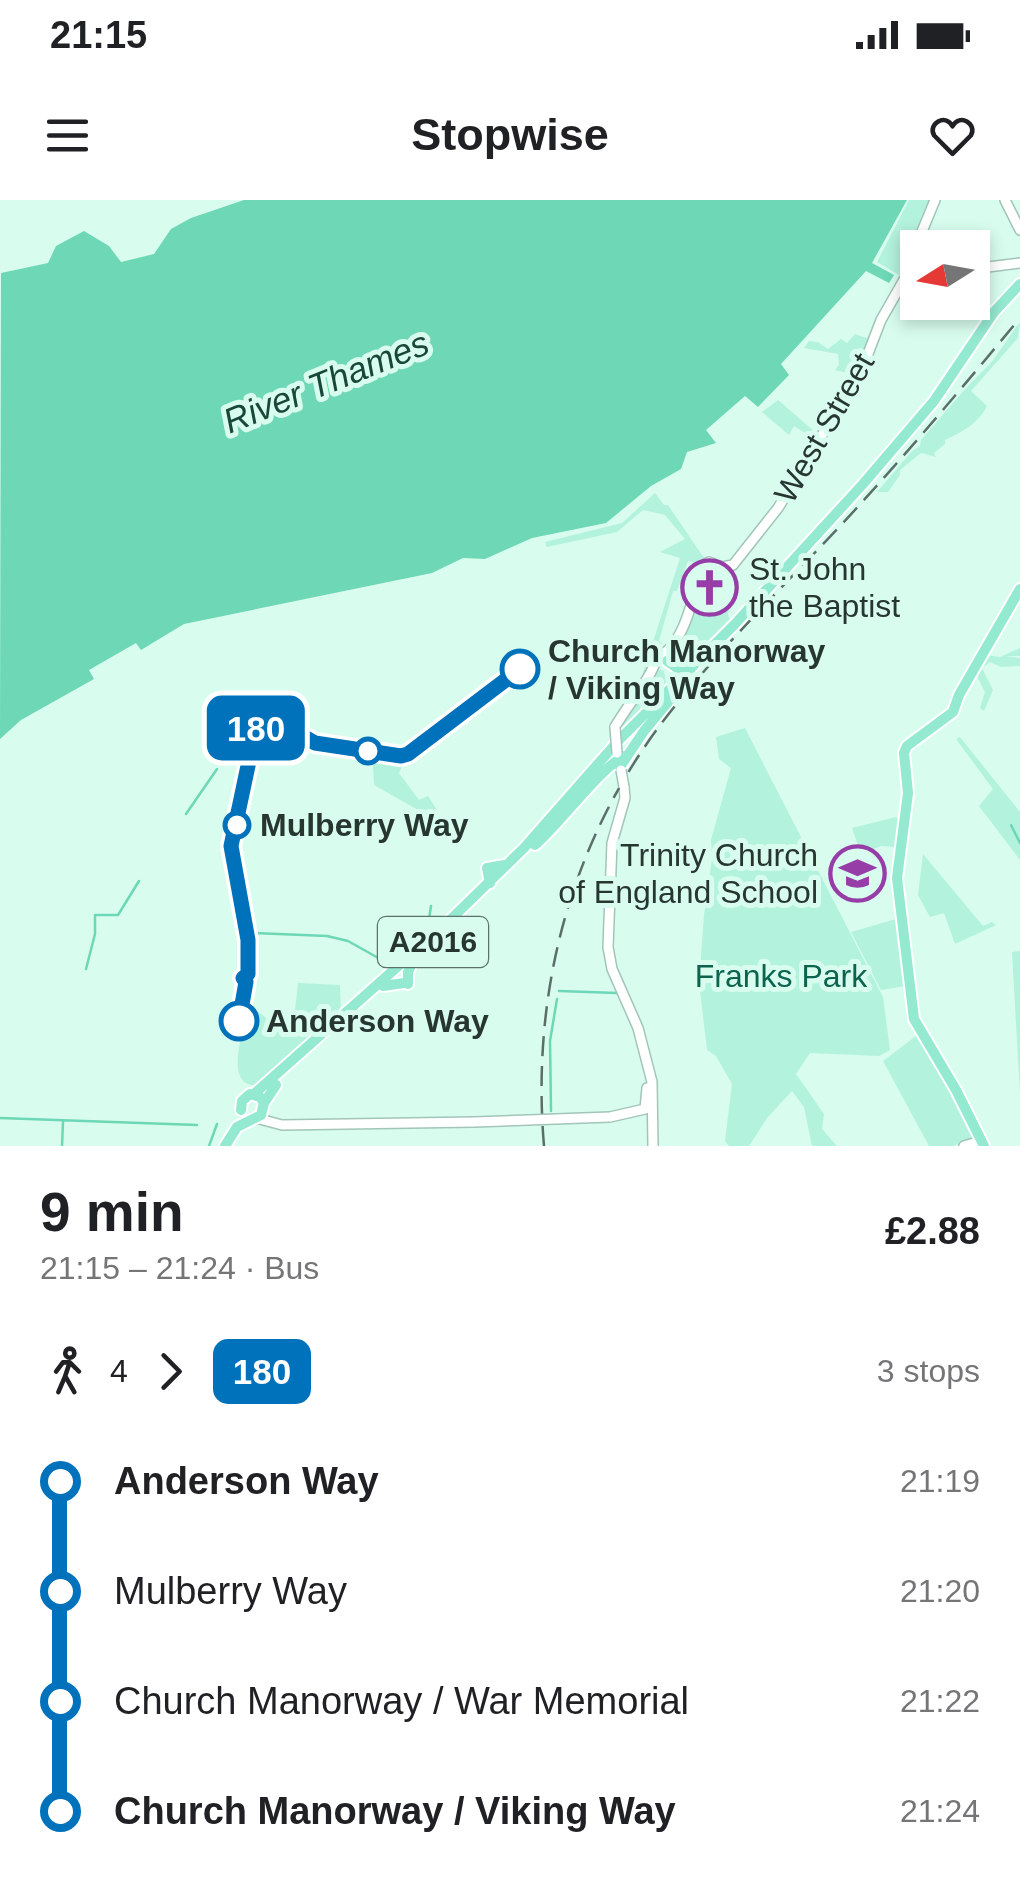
<!DOCTYPE html>
<html lang="en">
<head>
<meta charset="utf-8">
<style>
	body { margin:0; font-family:Arial,sans-serif; background:#f2f2f2; color:#202124; height:100vh; display:flex; flex-direction:column; font-size:38px; white-space:nowrap }
	* { box-sizing:border-box; margin:0 }
	p { font-size:32px; color:#757577 }
	.icon { flex:none; width:55px; height:55px; fill:none; stroke:currentColor; stroke-width:2; stroke-linecap:round; stroke-linejoin:round }
	.map { position:relative; height:946px; overflow:hidden }
	.sheet { display:flex; flex-direction:column; background:#fff; flex:1 }
	.sheet>* { flex:none }
	.badge { padding:0 20px; border-radius:15px; font-size:35px; line-height:65px }
	.needle { width:65px; rotate:259deg }
	.controls { position:absolute; left:900px; top:30px; display:grid; gap:20px }
	.controls a { display:grid; place-items:center; width:90px; height:90px; border-radius:0px; background:#fff; box-shadow:0 5px 15px #0003; font-size:50px }
	.map>.badge { position:absolute; translate:-50% -50%; box-shadow:0 0 0 5px #fff }
	.legs { display:flex; align-items:center; gap:15px; height:110px; padding:0 40px; font-size:32px }
	.legs p { margin-inline-start:auto }
	.overview { display:flex; align-items:center; justify-content:space-between; height:170px; padding:0 40px }
	h1 { font-size:55px; font-weight:700; line-height:75px }
	ul { padding:0 40px; list-style:none }
	li { display:flex; align-items:center; gap:35px; height:110px; font-size:38px }
	li i { display:grid; place-items:center; width:15px; height:100%; margin:0 12px; background:currentColor }
	li i::after { content:''; width:25px; height:25px; margin:-12px; border:8px solid; border-radius:50%; background:#fff }
	li p { margin-inline-start:auto }
	li:first-child i { background:linear-gradient(#0000 50%,currentColor 0) }
	li:last-child i { background:linear-gradient(currentColor 50%,#0000 0) }
	.status { display:flex; justify-content:space-between; align-items:center; height:70px; padding:0 50px; background:#fff; direction:ltr }
	.status svg { height:28px; fill:currentColor }
	header { display:flex; justify-content:space-between; align-items:center; height:130px; padding:0 40px; background:#fff; font-size:45px; font-weight:700 }
	.map>svg:first-child { display:block }
	.green { fill:#b3f2dc }
	.water { fill:#6dd7b6 }
	.lines { fill:none; stroke-linecap:round; stroke-linejoin:round }
	.stream { stroke:#6dd7b6; stroke-width:2.5 }
	.secondary-casing { stroke:#a2c5b8; stroke-width:12 }
	.primary-casing { stroke:#fff; stroke-width:14 }
	.secondary { stroke:#fff; stroke-width:9 }
	.primary { stroke:#94e9d1; stroke-width:10 }
	.rail { stroke:#5b6f68; stroke-width:2.5; stroke-dasharray:20 10; stroke-linecap:butt }
	.secondary-bridge-casing { stroke:#a2c5b8; stroke-width:12; stroke-linecap:butt }
	.secondary-bridge { stroke:#fff; stroke-width:9 }
	.line-1-casing { stroke:#fff; stroke-width:22 }
	.line-1 { stroke:#0072bc; stroke-width:15 }
	.stop-1-dot { fill:#fff; stroke:#0072bc; stroke-width:5 }
	.labels { text-anchor:middle; stroke-width:10; stroke-linejoin:round; paint-order:stroke }
	.shield { fill:#d8fdef; stroke:#5d726a; stroke-width:2.5 }
	.shield-label { font-size:30px; font-weight:bold; fill:#283631 }
	.street-label { font-size:32px; fill:#283631; stroke:#d8fdef }
	.poi-label { font-size:32px; fill:#283631; stroke:#d8fdef; text-anchor:start }
	.stop-label { font-size:32px; font-weight:bold; fill:#283631; stroke:#d8fdef; text-anchor:start }
	.park-label { font-size:32px; fill:#0c634e; stroke:#d8fdef }
	.water-label { font-size:35px; font-style:italic; fill:#19473a; stroke:#d8fdef }
</style>
</head>
<body>
<div class="status"><b>21:15</b><svg viewBox="0 0 49 12"><path d="M0 12V9h3v3zM5 12V6h3v6zM10 12V3h3v9zM15 12V0h3v12zM26 1h20v11H26zM47 4h2v5h-2z"/></svg></div>
<header><svg class="icon" aria-label="menu" viewBox="0 0 24 24"><path d="M4 6h16M4 12h16M4 18h16"/></svg>Stopwise<svg class="icon" aria-label="heart" viewBox="0 0 24 24"><path d="M12 20l-8-8c-3-5 5-10 8-4 3-6 11-1 8 4z"/></svg></header>
<div class="map">
<svg width="1020" height="946" viewBox="0 0 1020 946">
	<rect width="100%" height="100%" fill="#d8fdef"/>
	<path class="green" d="M909,0h22l-17,34 3,1 -6,21 -12,19 -22,-13z
		M1020,122l-2,16 -47,53 16,15c-8,17 -25,26 -42,34v4l-11,9 2,4 -15,-4 -21,17v5l-12,17h-11l35,-41 8,-5 1,-6c24,-27 45,-54 68,-75 4,-3 23,-33 31,-43z
		M855,134l17,6 -17,35 -20,-5 4,-5 -1,-11 -34,-6 5,-7 9,1 10,7 13,-10 6,4z
		M778,200l37,32 -4,5 -17,-11 -5,9 -27,-23z
		M655,293l9,12h4l36,53 -4,6 -12,-3 -11,30h-4l-14,50 3,2 -22,39 40,-124 -20,-6 25,-13 -20,-24 -22,-5 -26,22 -70,15 -2,-5 77,-19z
		M709,366l16,6 5,25 -2,19 3,4 -47,44 -9,1 -5,-11 12,-18 22,-66z
		M1020,448v8h-15l15,2v8l-19,1 -11,-5 -8,6 11,22 -9,21 -4,-3 5,-16 -10,-20 10,-17 15,2z
		M658,469l6,2 2,12 -49,55 1,-11z
		M745,528l138,269 7,53 -11,6 -69,-3 -14,21 28,40 -2,15 15,17h-25l-8,-39 -12,-16 -25,27 -18,28h-20l-4,-5 7,-57 -16,-28 -9,-6 -8,-67 5,-68 8,-56 -1,-19 20,-72 -12,-9 -3,-22z
		M960,537l60,75v48l-41,-54 14,-17 -37,-50z
		M380,558l25,2 -6,13 20,27 9,-4 9,14 -3,9 -60,-34 -1,-20z
		M896,617l3,4 -4,26 -14,-1 -20,8 -9,-26z
		M923,654l60,72 9,-4 4,3 -41,19 -11,-31 -14,4 -12,-22z
		M896,719l10,67 -25,4 -30,-58z
		M1020,751v143l-8,-142z
		M298,783l42,2 1,30 -83,70c-37,3 -13,-59 -9,-80l43,32z
		M916,836c15,21 60,81 55,105l-19,5h-23l-46,-85z"/>
	<path class="water" d="M244,0h663l-35,63 22,12 -5,8 -23,-12 -85,93 8,11 -31,32 -13,-11 -39,34 10,13 -29,9 -6,17 -30,17 -45,37 -74,15 -47,21 -22,-1 -31,15 -248,51 -43,26 -5,-7 -47,27 5,9 -73,41 -21,19 1,-466 47,-10 8,-17 28,-15 25,15 12,16 33,-8 17,-25 20,-11z"/>
	<g class="lines">
		<path class="stream" d="M249,583l-11,65 13,85v38
			M186,614l31,-45
			M1011,625l9,18
			M251,733l76,3 21,5 41,23 38,-32 4,-26
			M86,769l9,-35v-19h23l21,-34
			M559,791l58,2
			M551,911l-1,-70 7,-42
			M0,918l197,7
			M62,946l1,-24
			M209,946l8,-22"/>
		<defs>
			<path id="secondary" d="M1005,0l15,30
				M972,69l48,-6
				M615,527c11,-20 38,-51 42,-70 28,-10 37,-65 45,-91l7,-4 13,5 11,-2 45,-57 40,-64 16,-34 27,-38 20,-52 28,-49 6,-5 1,-20 19,-46
				M624,587l1,11 -13,45 -4,104 4,22 26,59 14,54 1,64
				M610,917l35,-8 2,-21
				M256,918l26,7 192,-3
				M964,946l17,-5"/>
			<path id="primary" d="M667,461l10,7 15,-6
				M620,567l24,-36 47,-57
				M535,645c23,-19 72,-86 93,-90
				M490,683l-3,-15 18,-3
				M408,784v-12l6,-13
				M383,786l21,-3
				M254,894l195,-173 75,-73 95,-108 116,-116 128,-140 71,-83 60,-89 26,-28
				M264,903l12,-18
				M225,946l12,-19 24,-12 3,-12 -4,-6 -10,-3 -8,7 -1,9
				M984,946l-28,-56 -42,-71 -17,-141 11,-85 -4,-40 3,-7 46,-34 6,-17 61,-106"/>
		</defs>
		<use href="#secondary" class="secondary-casing"/>
		<use href="#primary" class="primary-casing"/>
		<use href="#secondary" class="secondary"/>
		<use href="#primary" class="primary"/>
		<path class="rail" d="M544,946c-13,-153 26,-303 120,-426 54,-70 118,-132 178,-196 62,-67 120,-136 178,-206"/>
		<defs>
			<path id="secondary-bridge" d="M615,527l2,26
				M621,570l3,17
				M474,922l136,-5"/>
		</defs>
		<use href="#secondary-bridge" class="secondary-bridge-casing"/>
		<use href="#secondary-bridge" class="secondary-bridge"/>
	</g>
	<g class="lines">
		<defs>
			<path id="line-1" d="M239,821l7,-39 -3,-4 5,-4v-34l-17,-94 25,-118 4,-6 13,-3 42,24 86,13 7,-2 112,-85"/>
		</defs>
		<use href="#line-1" class="line-1-casing"/>
		<use href="#line-1" class="line-1"/>
	</g>
	<defs>
		<symbol id="church-ring" viewBox="-11 -11 22 22"><circle r="9.5" fill="#d8fdef" stroke="#963da8" stroke-width="1.5"/><path d="M-1.2-6h2.4v3.5h3.3v2.4h-3.3V6h-2.4V-.1h-3.3v-2.4h3.3Z" fill="#963da8"/></symbol>
		<symbol id="school-ring" viewBox="-11 -11 22 22"><circle r="9.5" fill="#d8fdef" stroke="#963da8" stroke-width="1.5"/><path d="M0-5L7-2L0 1L-7-2ZM-4 1L0 2.5L4 1V4Q0 6-4 4Z" fill="#963da8"/></symbol>
	</defs>
	<g fill-rule="evenodd">
		<use href="#church-ring" x="678" y="356" width="63" height="63"/>
		<use href="#school-ring" x="826" y="642" width="63" height="63"/>
	</g>
	<g class="stop-1-dot">
		<circle cx="520" cy="469" r="18"/>
		<circle cx="368" cy="551" r="12"/>
		<circle cx="237" cy="625" r="12"/>
		<circle cx="239" cy="821" r="18"/>
	</g>
	<g class="labels">
		<rect class="shield" x="378" y="717" width="110" height="50" rx="8"/>
		<g class="shield-label">
			<text x="433" y="752">A2016</text>
		</g>
		<g class="street-label">
			<text transform="translate(824 228) rotate(-60)" y="11">West Street</text>
		</g>
		<g class="poi-label">
			<text x="749" y="380">St. John<tspan x="749" dy="37">the Baptist</tspan></text>
			<text x="818" y="666" text-anchor="end">Trinity Church<tspan x="818" dy="37">of England School</tspan></text>
		</g>
		<g class="stop-label">
			<text x="548" y="462">Church Manorway<tspan x="548" dy="37">/ Viking Way</tspan></text>
			<text x="260" y="636">Mulberry Way</text>
			<text x="266" y="832">Anderson Way</text>
		</g>
		<g class="park-label">
			<text x="781" y="787">Franks Park</text>
		</g>
		<g class="water-label">
			<text transform="translate(326 182) rotate(-22)" y="12">River Thames</text>
		</g>
	</g>
</svg>
<div class="controls">
<a><svg class="needle" viewBox="-14 -14 28 28"><path d="M0-13l5 13h-10z" fill="#e53935"/><path d="M0 13l5-13h-10z" fill="#757577"/></svg></a>
</div>
<b class="badge" style="left:256px;top:528px;background:#0072bc;color:#fff">180</b>
</div>
<section class="sheet">
<div class="overview"><div><h1>9 min</h1><p>21:15 – 21:24 · Bus</p></div><b>£2.88</b></div>
<div class="legs"><svg class="icon" aria-label="walk" viewBox="0 0 24 24"><circle cx="13" cy="4" r="2"/><path d="M13 8l-2 6 4 7M11 14l-3 7M7 12l3-4h3l4 4"/></svg>4<svg class="icon" aria-label="forward" viewBox="0 0 24 24"><path d="M9 5l7 7-7 7"/></svg><b class="badge" style="background:#0072bc;color:#fff">180</b><p>3 stops</p></div>
<ul>
<li><i style="color:#0072bc"></i><b>Anderson Way</b><p>21:19</p></li>
<li><i style="color:#0072bc"></i><span>Mulberry Way</span><p>21:20</p></li>
<li><i style="color:#0072bc"></i><span>Church Manorway / War Memorial</span><p>21:22</p></li>
<li><i style="color:#0072bc"></i><b>Church Manorway / Viking Way</b><p>21:24</p></li>
</ul>
</section>
</body>
</html>
